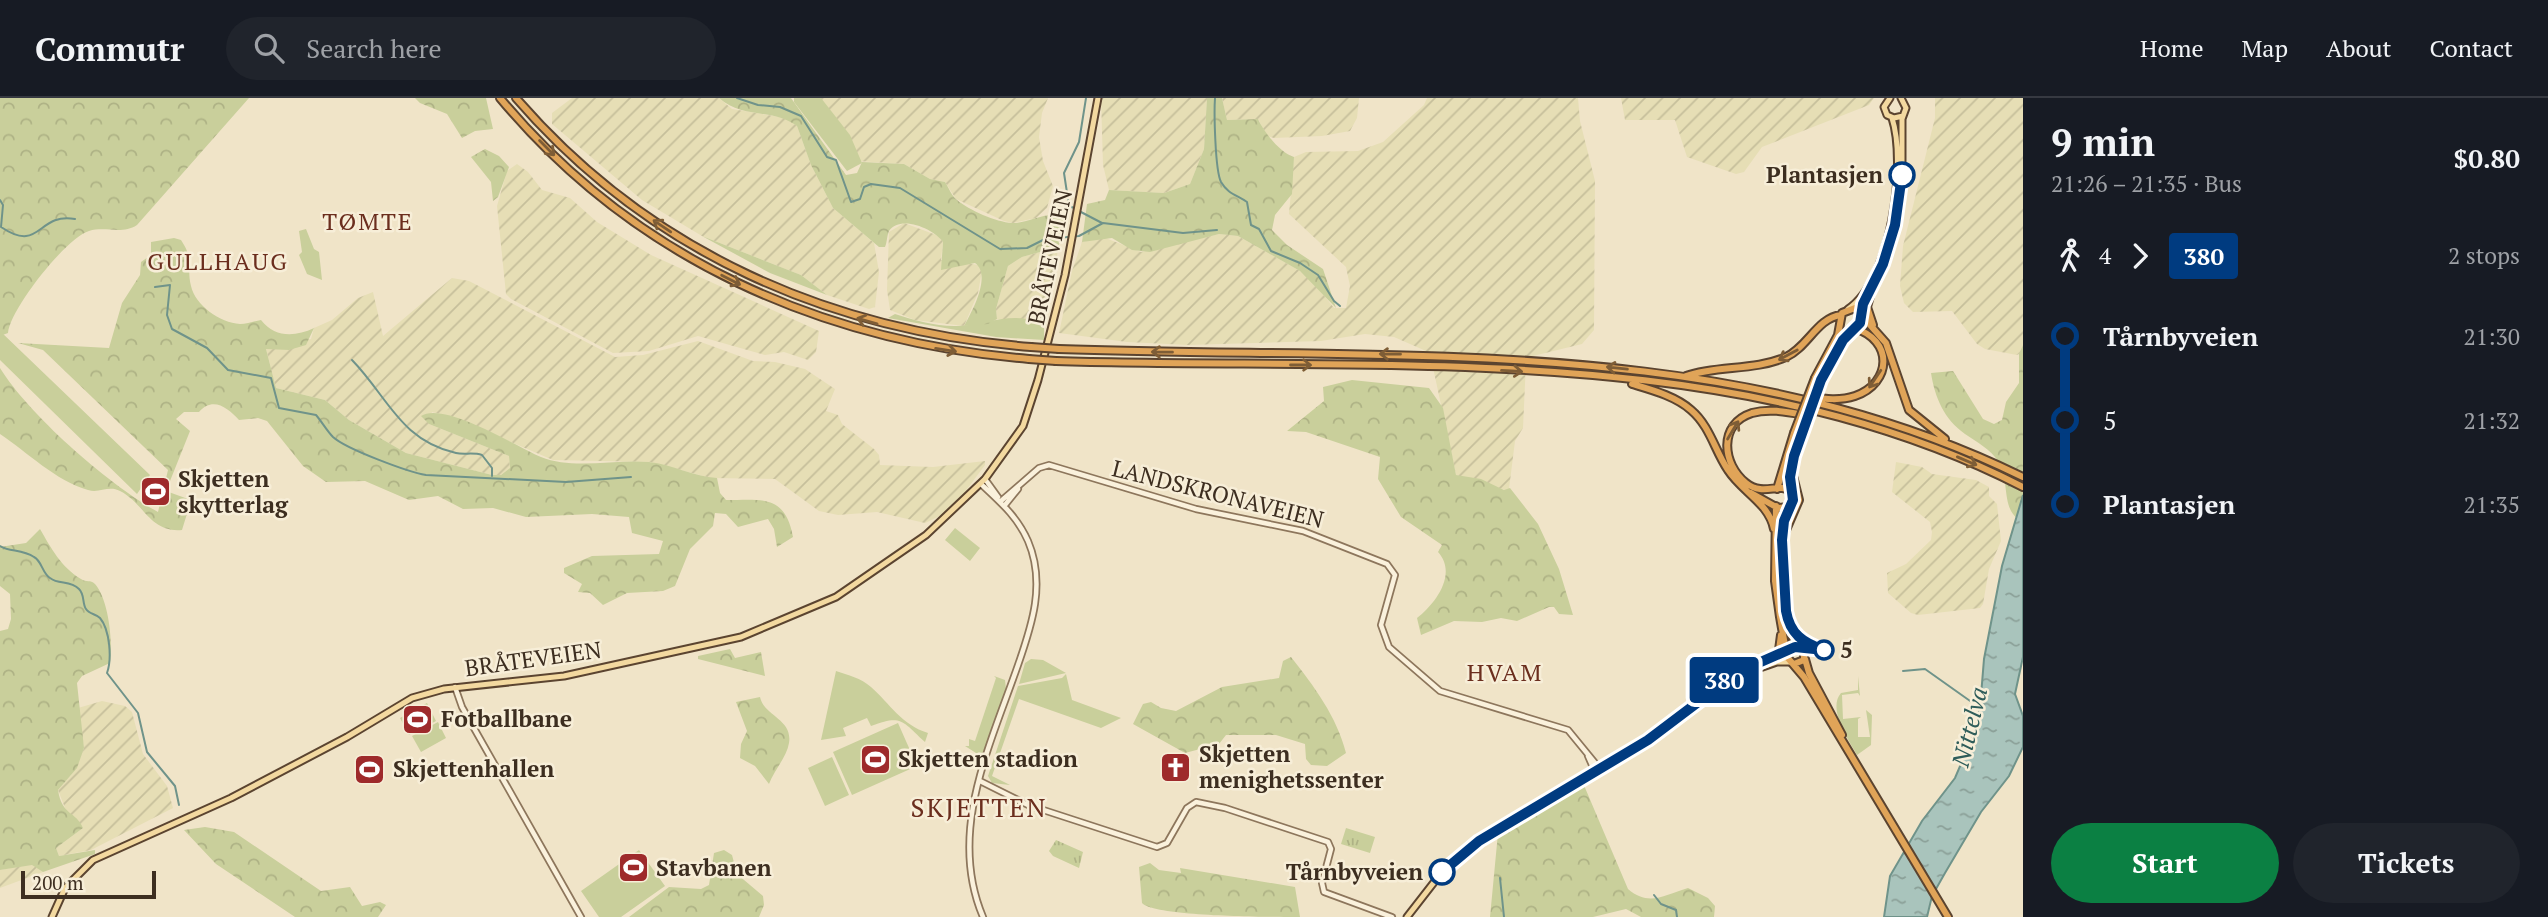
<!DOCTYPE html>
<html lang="en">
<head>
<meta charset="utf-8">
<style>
	body { margin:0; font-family:"PT Serif",serif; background:#20242c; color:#f1f3f6; height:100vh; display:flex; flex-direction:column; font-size:26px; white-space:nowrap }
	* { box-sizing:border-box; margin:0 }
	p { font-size:23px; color:#9ea1a6 }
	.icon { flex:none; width:38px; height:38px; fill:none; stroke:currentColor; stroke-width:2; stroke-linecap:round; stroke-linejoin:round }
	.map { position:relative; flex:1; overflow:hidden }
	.side { display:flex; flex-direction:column; background:#171b24; width:525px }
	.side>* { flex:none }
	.badge { padding:0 14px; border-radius:5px; font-size:24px; line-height:46px }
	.scale { position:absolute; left:21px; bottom:18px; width:135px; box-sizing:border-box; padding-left:7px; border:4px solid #3d2e20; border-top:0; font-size:19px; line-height:24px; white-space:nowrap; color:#3d2e20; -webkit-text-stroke:5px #f7eed8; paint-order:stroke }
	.map>.badge { position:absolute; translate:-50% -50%; box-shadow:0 0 0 4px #fff }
	.legs { display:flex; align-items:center; gap:10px; height:77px; padding:0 28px; font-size:23px }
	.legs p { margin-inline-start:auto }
	.head { display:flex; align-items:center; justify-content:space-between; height:119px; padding:0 28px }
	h1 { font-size:38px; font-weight:600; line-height:52px }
	.primary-button { display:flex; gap:14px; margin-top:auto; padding:14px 28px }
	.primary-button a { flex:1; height:80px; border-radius:42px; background:#0b8043; color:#fff; font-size:28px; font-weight:600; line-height:80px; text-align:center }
	.primary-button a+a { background:#20242c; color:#f1f3f6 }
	ul { padding:0 28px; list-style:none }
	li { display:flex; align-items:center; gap:24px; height:84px; font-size:26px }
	li i { display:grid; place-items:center; width:10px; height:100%; margin:0 9px; background:currentColor }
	li i::after { content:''; width:18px; height:18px; margin:-9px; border:5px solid; border-radius:50%; background:#171b24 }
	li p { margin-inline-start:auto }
	li:first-child i { background:linear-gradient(#0000 50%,currentColor 0) }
	li:last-child i { background:linear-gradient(currentColor 50%,#0000 0) }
	header { display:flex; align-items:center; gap:42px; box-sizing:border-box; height:98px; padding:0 35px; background:#171b24; border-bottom:2px solid #363941 }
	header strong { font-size:33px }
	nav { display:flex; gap:38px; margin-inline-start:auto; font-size:24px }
	.search { width:490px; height:63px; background:#20242c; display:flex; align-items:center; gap:18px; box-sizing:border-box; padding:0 24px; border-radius:38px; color:#9ea1a6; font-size:26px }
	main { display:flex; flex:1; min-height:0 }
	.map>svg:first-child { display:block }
	.farmland { fill:url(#farmland-furrows) }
	.grass { fill:#c9cf9b }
	.forest { fill:url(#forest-crowns) }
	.park { fill:url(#park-tufts) }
	.water { fill:url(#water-ripples); stroke:#6f938a; stroke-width:2 }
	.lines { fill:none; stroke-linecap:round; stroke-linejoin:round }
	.stream { stroke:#6f938a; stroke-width:2 }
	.minor-casing { stroke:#8d765c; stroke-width:8 }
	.major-casing { stroke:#5b4430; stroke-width:9 }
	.highway-casing { stroke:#5b4430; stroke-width:10 }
	.minor { stroke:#faf1dc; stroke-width:4.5 }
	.major { stroke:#f3d9a0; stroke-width:5 }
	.highway { stroke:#e0a458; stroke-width:6 }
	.highway-bridge-casing { stroke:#5b4430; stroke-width:10; stroke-linecap:butt }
	.highway-bridge { stroke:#e0a458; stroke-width:6 }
	.oneway { stroke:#7e5d36 }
	.line-1-casing { stroke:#fff; stroke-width:16 }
	.line-1 { stroke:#003b80; stroke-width:10 }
	.stop-1-dot { fill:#fff; stroke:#003b80; stroke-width:3.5 }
	.labels { text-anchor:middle; stroke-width:5; stroke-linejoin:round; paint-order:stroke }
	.stop-label { font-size:23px; font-weight:bold; fill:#3d2e20; stroke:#f7eed8; text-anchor:end }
	.street-label { font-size:23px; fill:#3d2e20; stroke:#f7eed8 }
	.poi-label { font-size:23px; font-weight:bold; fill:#3d2e20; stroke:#f7eed8; text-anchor:start }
	.neighbourhood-label { font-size:24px; letter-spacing:2px; fill:#6b2e1e; stroke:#f7eed8 }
	.water-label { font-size:24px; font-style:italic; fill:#2f5d5a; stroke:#f7eed8 }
	.quarter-label { font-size:26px; letter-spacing:2px; fill:#6b2e1e; stroke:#f7eed8 }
</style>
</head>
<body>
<header>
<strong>Commutr</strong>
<div class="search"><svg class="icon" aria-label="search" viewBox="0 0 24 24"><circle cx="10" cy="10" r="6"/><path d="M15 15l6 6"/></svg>Search here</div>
<nav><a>Home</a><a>Map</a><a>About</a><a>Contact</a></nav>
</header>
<main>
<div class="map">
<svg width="2023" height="819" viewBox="0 0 2023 819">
	<defs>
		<pattern id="farmland-furrows" width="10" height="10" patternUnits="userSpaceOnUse" patternTransform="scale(1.75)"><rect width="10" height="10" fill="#e6deb5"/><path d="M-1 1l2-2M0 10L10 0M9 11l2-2" fill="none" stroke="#c6bf9b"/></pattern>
		<pattern id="forest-crowns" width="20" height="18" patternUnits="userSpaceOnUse" patternTransform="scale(1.75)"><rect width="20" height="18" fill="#c9cf9b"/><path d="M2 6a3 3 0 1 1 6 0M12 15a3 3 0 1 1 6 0" fill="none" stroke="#aeb285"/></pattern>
		<pattern id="park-tufts" width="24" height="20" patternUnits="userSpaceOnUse" patternTransform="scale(1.75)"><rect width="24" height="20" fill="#c9cf9b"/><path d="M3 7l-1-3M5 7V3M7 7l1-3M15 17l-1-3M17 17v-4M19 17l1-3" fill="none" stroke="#aeb285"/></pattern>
		<pattern id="water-ripples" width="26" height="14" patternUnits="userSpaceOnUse" patternTransform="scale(1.75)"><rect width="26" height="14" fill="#a9c4bc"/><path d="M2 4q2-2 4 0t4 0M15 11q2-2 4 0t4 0" fill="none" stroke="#8ba098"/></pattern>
	</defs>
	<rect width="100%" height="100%" fill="#f0e4c8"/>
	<path class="farmland" d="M572,0h147l13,11 54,9 11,8 14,39 22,43 41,35 5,29 -4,35 -6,2 -42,-14 -26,-20 -99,-39 -60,-36 -90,-76v-11z
		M820,0h228l-6,15 -3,24 4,24 10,25 -6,22 -11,10 -23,5 -9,-2 -48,-22 -11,-17 -15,-3 -26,-15 -47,-3 -8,-27z
		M1101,0h106l-3,51 -14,35 -26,9 -55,-3 -6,-25z
		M1222,0h137l-2,20 -7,13 -28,5 -48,2 -7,-2 -9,-17 -31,1z
		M1427,0h151l2,23 15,60 -1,149 -12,14 -49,12 -7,6 -3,66 -8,13 -6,48 -4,1 -49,-15 -25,-117 -5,-7 -32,-14 -29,-3 -44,7 -133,4 -61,-3 -68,-9 13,-62 10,-29 21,-5 38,15 78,-18 19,2 62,35 14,12 20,25h12l4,-22 -4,-19 -57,-53 5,-57 12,-5 52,-1 25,-9 41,-37z
		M1621,0h253l-5,7 -107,42 -18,25 -8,2 -49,-17 -12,-37h-50z
		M1935,0h88v247l-2,8 -4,2 -32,-6 -8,-5 -25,-33 -39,1 -9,-9 -4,-17 3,-40 32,-128z
		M517,66l11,8 14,18 28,8 27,24 54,33 168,76 -3,21 -8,8 -24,-8 -19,3 -67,-19 -49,15 -36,2 -102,-54 -5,-5 -9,-88 10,-35z
		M904,125l35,13 4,6 -2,18 38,5 3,6 -4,22 -14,33 -49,-6 -25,-10 -3,-20 2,-58z
		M1058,149l-4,35 -11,37 -9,3 -37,-3 -1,-10 12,-43 14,-9z
		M452,180l17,3 146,76 28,-2 55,-14 55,20 22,1 30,7 30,20 -9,22 12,4 4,9 32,25 5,6 1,10 53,2 52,-6v4l-23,31 -20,19 -17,8 -48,-11 -39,3 -19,-4 -44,-32 -64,-1 -61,-16 -97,-2 -96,-41 -25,-7 -3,12 80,32 1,12 -9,7h-9l-86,-22 -57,-33 -24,-20 -49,-12 -10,-39 45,-10 3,-11 18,-8 26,-22 15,-6 10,44z
		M1896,364l26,5 10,7 44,6 13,7v9l8,8 4,37 -12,28 -6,35 -3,4 -62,7 -7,-2 -23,-20 -1,-20 19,-9 25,-24 1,-8 -2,-10 -38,-30z
		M102,603l23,5 7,6 11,42 24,32 6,22 -82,42 -32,6 -3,-8 27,-20 -16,-15 -9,-23 13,-15 13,-27 -6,-40z
		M26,767h7l10,7 -43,16v-18z"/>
	<path class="grass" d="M794,0h27l29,37 12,28 -15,8 -53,-69z
		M306,131l8,20 5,3 3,28 -15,-6 -8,-19 3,-3 -3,-21z
		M702,138l99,39 26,20 -57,-22z
		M895,216c19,6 39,12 59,12 28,1 67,-20 90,2v12l-48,-3 -108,-19z
		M0,233l150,144 -13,19 -137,-134z
		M955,430l25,20 -10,13 -25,-21z
		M1031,561l12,1 23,13 -47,11 6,-21z
		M836,573c12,4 25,7 35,16 19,17 31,38 57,46l-3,9c-23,-21 -23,-28 -54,-16l-4,-8 -24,10 3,8 -25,4z
		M1066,576l6,26 49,18 -20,10 -82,-29 -27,77 18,9 -18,-2 -4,-7 30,-90 44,-8z
		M994,578l11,4 1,9 -20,62 -11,17 1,-15 -11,-7h4v-7l6,2 21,-63z
		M1858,578l2,20 -2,-3 -16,2 1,24 18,-2 -3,2v18h12l-4,-27 6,5 -1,30 -14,10c-8,-15 -30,-46 -16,-62l17,-3z
		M427,605l9,18 -27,14 -9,-17z
		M438,624l8,16 -25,14 -9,-16z
		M898,625l19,43 -65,29 -19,-43z
		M832,659l17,38 -24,11 -17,-38z
		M639,752l26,36 -44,31h-22l-18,-26z"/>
	<path class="forest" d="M0,0h249l-112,127c-15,10 -31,1 -48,6 -23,7 -79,78 -81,102l-8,3z
		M415,0h71l7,31 -18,2 -13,7 -15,-24 -27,-11z
		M719,0h72l55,77 11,-2 5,-11 42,2 26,15 15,3c4,6 6,13 12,18 12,10 39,22 55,23 18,1 41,-17 56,-2l-10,26 -36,10 -14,9 -12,43 1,10 -9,5 -24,2c8,-14 28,-51 11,-63l-34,7 2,-28c-8,-12 -42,-28 -54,-11 -2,4 -2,12 -4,16h-6l-46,-39 -22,-43 -14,-39c-25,-18 -55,-7 -78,-28z
		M1207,0h15l5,22 31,-1c6,13 22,34 36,38l-2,37 -17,21 -3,15 15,15 36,24 13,39 -36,-37 -62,-35 -19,-2 -69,18 -18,-2 -20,-12 -30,4 5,-38 18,-4 4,-10 55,3 26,-9 14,-35z
		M485,51l14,7 10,11 -11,30 -5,4 -2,-19 -20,-25z
		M174,140l7,2c14,21 5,26 10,46 4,19 29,37 49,38 7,0 15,-3 21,-4 14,18 34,17 53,8l-8,17 -17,5 -23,-1 10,39 49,12 24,20 57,33 86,22h9l9,-7 -1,-12 -80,-32 -8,-8c23,-15 96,31 120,41 32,13 74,2 108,5 23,2 45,15 68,16l3,15 6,7c36,0 59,-6 67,37l-16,10 -3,-18 -6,-10 -30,8 -12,-13 -11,-1 -2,13 -23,23 -15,37 -12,5 -36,2 -24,12 -13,-12 -12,-1 4,-8 -18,-11v-5l28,-12 67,-2 4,-13 -31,-8 -3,-16 -37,-3 -66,3 -33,-9 -30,1 -25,-13 -29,4 -44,-19 -39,1 -23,-16 -36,-45 -9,-3 -19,2c-11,-12 -26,-24 -40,-8h-15l-8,7 14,12 -24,60 22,8 2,5 -8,26c-32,3 -38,-27 -62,-39 -12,-6 -21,3 -32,-1 -32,-9 -61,-38 -88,-56v-66c29,47 109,117 158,144l10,-42 -125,-120 -25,-7 91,5 13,-45 18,-28 1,-13 10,-7v-13z
		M2023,247v150l-6,23c-15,-11 -8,-40 -18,-56 -9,-13 -22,-20 -34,-28 -21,-15 -30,-36 -34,-61l22,-2 30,48 11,5 8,-4 4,-18 13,-19v-29z
		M1352,282l77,8 14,20 13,67 25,4 23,11 6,-2 28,36 21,45 14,46 -14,-1 -5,-7h-5l-32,14 -16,-3 -19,4 -28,-1 -33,14 -4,-17c18,-14 41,-44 21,-66l4,-7 -41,-28 -23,-38 2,-22 -74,-25 -19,-1 37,-30 -1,-14z
		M40,431c11,19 21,38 41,50 6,4 9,0 14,5 14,16 18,59 15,79l-28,13 -5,7 7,65 -7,20 -19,22c4,26 18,21 25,38l-27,20 3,8 36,-6v4l-52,18 -11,-7 -32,5v-239l8,-2 3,-10 -1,-25 -10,-8v-39l26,-4z
		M730,551l5,9 26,-6 4,24 -67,-17v-3z
		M1291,559c23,29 46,60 55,96l-19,13 -16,-1 -5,-6 -1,-15 -29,-9h-50l-7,9 -34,9 -52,-29 10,-20 8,-2 10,6 15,3 46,-24 57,-9 4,-17z
		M760,599c4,19 33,22 29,46 -2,14 -15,27 -20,41l-14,-18 -15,-8 1,-14 6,-13 -11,-29z
		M1583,685l45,106c21,18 36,6 60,-1l20,10 7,8 -1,11h-73l-15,-8 -33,8h-103l8,-84z
		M205,729l29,5 87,59 29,-4 12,19 18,-4 6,3 -8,12h-83l-79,-53 -32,-34z
		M724,752l8,5 5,19 26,22 1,9 -5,12h-130l40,-30 32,2 8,-4 5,-32z
		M1150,765l9,7 22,3 -1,-5 115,19 5,30c-26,0 -146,0 -158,-14l-3,-36z"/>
	<path class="park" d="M1346,730l29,9 -5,16 -29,-9z
		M1056,742l27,12 -4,16 -26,-12 -4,-5z"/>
	<path class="water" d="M2023,397v162l-8,37 8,22v31l-14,29 -28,36 -36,61 -13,23 -5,21h-43l6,-41 32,-55 33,-43 17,-40 8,-30 4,-49 18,-93z"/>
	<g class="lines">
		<path class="stream" d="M737,0l21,7 22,2 21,9 26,41 9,3 15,42 9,-3 4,-12 7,-3 29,4 100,61 27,-1 18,-9 34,-3 24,-13 80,10 34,-3
			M1215,0c-1,14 0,72 6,84 7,12 16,13 26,20l4,23 8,4 12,22 29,12 18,12 16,26 6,5
			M0,102l3,5 -2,22c40,27 36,-15 74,-8
			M1074,110l-5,-2 -5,-33 15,-31 7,-44
			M1079,113l23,12
			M155,189l15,-2 -3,30 5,14 35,19 21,22 43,8 8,30 37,7c6,7 11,16 17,22 13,12 75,35 93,38l140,7 65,-5
			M352,262c36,37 48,80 104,93 8,2 17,-1 26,2l10,13v8
			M0,448c10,6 22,3 34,11 8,4 8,16 16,21 9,7 20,2 29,11 6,6 3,14 7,20 3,5 10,5 14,9 10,12 12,41 7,55l31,40 9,39 28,34 4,19
			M1903,573l22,-2 55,39
			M1500,780l4,39
			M1654,797l7,9 15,6 1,7"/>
		<defs>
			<path id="minor" d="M985,381l13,18
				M981,386c19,18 36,32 47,57 18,42 4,84 -10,124 -28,81 -71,167 -35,252
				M1001,403l38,-33 10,-3 147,44 107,22 84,33 8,11 -14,50 8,22 51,44 128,39 32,39
				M1005,407l13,-16
				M455,589l7,20 119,210
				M1588,658l7,16
				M980,683l48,24 129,42 10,-4 20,-35 9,-6 29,6 103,34 3,7 -9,34 2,9 68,25"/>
			<path id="major" d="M1890,0l-6,9 3,8 7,3 9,-2
				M1848,211c43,-28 59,-146 44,-191
				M1860,215l23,-49 12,-39 7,-50v-56l4,-11 -5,-10
				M1737,578l40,-14h14
				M52,819l13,-29 28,-28 138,-62 116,-61 65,-39 32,-9 120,-13 177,-39 95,-40 90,-62 59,-56 38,-53 15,-46 27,-105 33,-177
				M1407,819l35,-45 31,-27 175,-105 89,-68 50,-19"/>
			<path id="highway" d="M500,0c135,162 323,244 529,261
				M516,0c134,155 314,233 515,249
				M1872,191l-5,18 6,18
				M1059,251c323,12 664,-19 964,128
				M1056,263c317,10 675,-24 967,126
				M1686,278c32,-11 68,-5 100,-19 22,-10 31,-39 55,-42
				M1815,280l23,-43 4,-22 13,-5 31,35 23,67 36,29
				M1821,282l20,-36 13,-15
				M1632,286c20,6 43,12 59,26 19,16 24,41 37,60 14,22 41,33 46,59
				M1810,299c15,2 30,4 45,-1 37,-13 39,-56 -1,-68
				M1777,391l17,-56
				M1791,393c-13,-9 -27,6 -45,-8 -24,-19 -28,-59 6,-70 17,-5 36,-1 53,2
				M1751,395l27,15 11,-1
				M1776,408l-1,75 5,36 7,40 17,20 144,240
				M1786,432l13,-30 -7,-28
				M1800,549l-7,-9 -6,-18 -6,-64 3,-35 9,-21 -2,-30 9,-36
				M1787,554l10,-5 7,3v10l-10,4
				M1805,561l4,14 33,62
				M1765,563l14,-11 2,-15"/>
		</defs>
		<use href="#minor" class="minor-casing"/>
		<use href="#major" class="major-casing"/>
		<use href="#highway" class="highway-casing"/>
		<use href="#minor" class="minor"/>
		<use href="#major" class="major"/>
		<use href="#highway" class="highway"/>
		<defs>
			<path id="highway-bridge" d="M1031,249l28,2
				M1029,261l27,2
				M1794,335l21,-55
				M1800,336l21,-54"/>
		</defs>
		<use href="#highway-bridge" class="highway-bridge-casing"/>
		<use href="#highway-bridge" class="highway-bridge"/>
	</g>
	<defs><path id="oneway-shaft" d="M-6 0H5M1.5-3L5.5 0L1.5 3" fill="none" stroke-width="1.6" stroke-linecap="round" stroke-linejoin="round" transform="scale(1.75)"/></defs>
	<g class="oneway">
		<use href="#oneway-shaft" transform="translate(547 50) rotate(45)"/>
		<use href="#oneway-shaft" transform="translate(662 128) rotate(-146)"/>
		<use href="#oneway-shaft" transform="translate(731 182) rotate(27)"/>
		<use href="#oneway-shaft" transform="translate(867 223) rotate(-164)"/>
		<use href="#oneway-shaft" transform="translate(946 252) rotate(9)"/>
		<use href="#oneway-shaft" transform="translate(1162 254) rotate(-179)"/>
		<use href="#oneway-shaft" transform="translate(1390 256) rotate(-179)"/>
		<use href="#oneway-shaft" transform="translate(1788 257) rotate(152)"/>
		<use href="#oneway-shaft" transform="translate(1301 267)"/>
		<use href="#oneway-shaft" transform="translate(1617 270) rotate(-174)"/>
		<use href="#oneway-shaft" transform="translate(1512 273) rotate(3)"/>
		<use href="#oneway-shaft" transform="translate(1875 281) rotate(124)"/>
		<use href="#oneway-shaft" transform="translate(1733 332) rotate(-59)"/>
		<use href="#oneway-shaft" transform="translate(1967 363) rotate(23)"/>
	</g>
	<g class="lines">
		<defs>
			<path id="line-1" d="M1442,774l37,-31 169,-101 90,-68 57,-25 29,3c-21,-7 -34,-16 -38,-39l-4,-71 2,-19 9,-21 -3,-23 4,-21 27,-76 22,-40 17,-17 3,-19 20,-40 12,-39 7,-50"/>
		</defs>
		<use href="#line-1" class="line-1-casing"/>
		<use href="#line-1" class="line-1"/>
	</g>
	<defs>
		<symbol id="stadium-square" viewBox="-11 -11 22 22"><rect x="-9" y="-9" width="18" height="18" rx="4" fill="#9e2a2b" stroke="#f7eed8"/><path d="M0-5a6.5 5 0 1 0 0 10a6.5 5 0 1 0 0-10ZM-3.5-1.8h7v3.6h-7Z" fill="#fff"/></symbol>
		<symbol id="church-square" viewBox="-11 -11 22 22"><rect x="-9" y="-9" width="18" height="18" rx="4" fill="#9e2a2b" stroke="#f7eed8"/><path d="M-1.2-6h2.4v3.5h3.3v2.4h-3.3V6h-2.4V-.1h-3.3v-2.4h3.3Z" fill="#fff"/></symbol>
	</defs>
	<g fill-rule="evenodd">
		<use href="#stadium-square" x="138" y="376" width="35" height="35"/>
		<use href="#stadium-square" x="400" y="604" width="35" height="35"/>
		<use href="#stadium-square" x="858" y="644" width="35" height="35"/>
		<use href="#church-square" x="1158" y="652" width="35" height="35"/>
		<use href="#stadium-square" x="352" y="654" width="35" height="35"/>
		<use href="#stadium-square" x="616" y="752" width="35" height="35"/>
	</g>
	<g class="stop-1-dot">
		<circle cx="1902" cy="77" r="12"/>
		<circle cx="1824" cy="552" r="9"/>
		<circle cx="1442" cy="774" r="12"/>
	</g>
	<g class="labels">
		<g class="stop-label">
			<text x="1883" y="85">Plantasjen</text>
			<text x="1840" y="560" text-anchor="start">5</text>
			<text x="1423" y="782">Tårnbyveien</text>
		</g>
		<g class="street-label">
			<text transform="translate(1050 159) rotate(-78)" y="8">BRÅTEVEIEN</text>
			<text transform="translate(1218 396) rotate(14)" y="8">LANDSKRONAVEIEN</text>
			<text transform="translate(533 561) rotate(-8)" y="8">BRÅTEVEIEN</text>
		</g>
		<g class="poi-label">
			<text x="178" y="389">Skjetten<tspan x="178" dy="26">skytterlag</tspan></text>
			<text x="441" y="629">Fotballbane</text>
			<text x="1199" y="664">Skjetten<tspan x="1199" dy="26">menighetssenter</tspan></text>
			<text x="898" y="669">Skjetten stadion</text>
			<text x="393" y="679">Skjettenhallen</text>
			<text x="656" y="778">Stavbanen</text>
		</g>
		<g class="neighbourhood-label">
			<text x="368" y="132">TØMTE</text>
			<text x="218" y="172">GULLHAUG</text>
			<text x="1505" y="583">HVAM</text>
		</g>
		<g class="water-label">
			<text transform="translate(1970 629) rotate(-76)" y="8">Nittelva</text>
		</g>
		<g class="quarter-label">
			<text x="979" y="719">SKJETTEN</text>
		</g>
	</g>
</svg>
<div class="scale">200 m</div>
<b class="badge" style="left:1724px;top:582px;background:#003b80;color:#fff">380</b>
</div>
<section class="side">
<div class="head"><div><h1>9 min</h1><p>21:26 – 21:35 · Bus</p></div><b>$0.80</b></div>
<div class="legs"><svg class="icon" aria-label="walk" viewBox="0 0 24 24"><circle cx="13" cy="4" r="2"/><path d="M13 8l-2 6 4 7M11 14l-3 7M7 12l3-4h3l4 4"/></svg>4<svg class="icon" aria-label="forward" viewBox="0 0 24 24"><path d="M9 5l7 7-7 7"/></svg><b class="badge" style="background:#003b80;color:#fff">380</b><p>2 stops</p></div>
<ul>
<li><i style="color:#003b80"></i><b>Tårnbyveien</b><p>21:30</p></li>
<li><i style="color:#003b80"></i><span>5</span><p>21:32</p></li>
<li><i style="color:#003b80"></i><b>Plantasjen</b><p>21:35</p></li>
</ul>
<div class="primary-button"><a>Start</a><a>Tickets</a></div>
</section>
</main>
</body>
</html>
